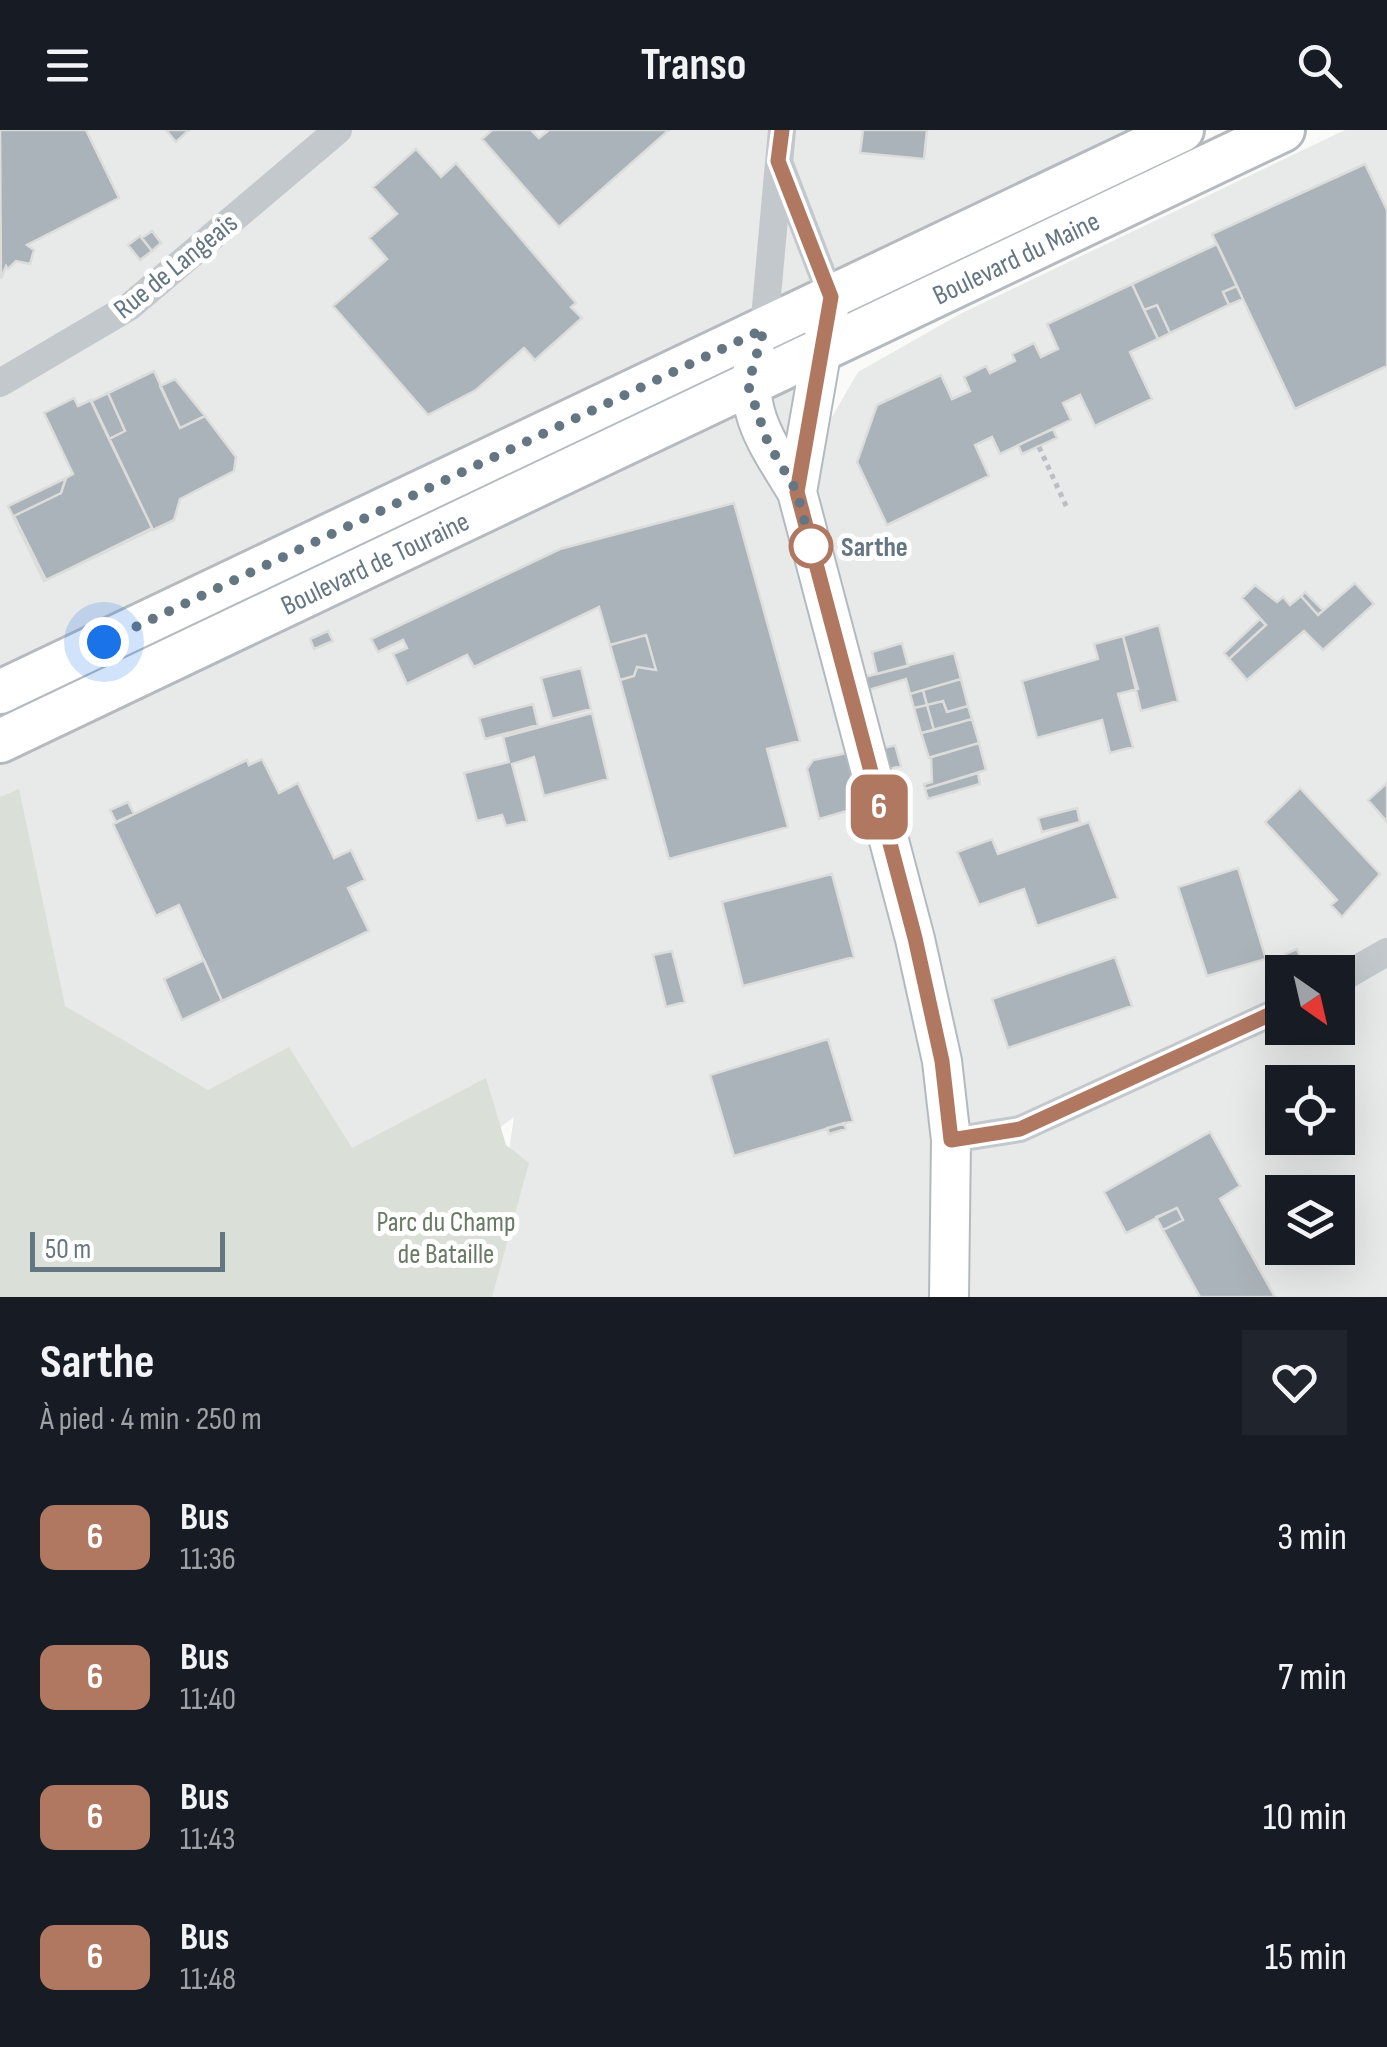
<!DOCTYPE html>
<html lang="fr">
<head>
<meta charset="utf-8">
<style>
	body { margin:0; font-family:"Sofia Sans Condensed",sans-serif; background:#20242c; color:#f1f3f6; height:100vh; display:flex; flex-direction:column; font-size:38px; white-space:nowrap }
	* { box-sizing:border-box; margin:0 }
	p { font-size:32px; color:#9ea1a6 }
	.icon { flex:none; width:55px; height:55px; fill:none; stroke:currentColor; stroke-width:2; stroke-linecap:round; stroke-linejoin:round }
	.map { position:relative; height:1167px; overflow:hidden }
	.panel { display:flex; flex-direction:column; background:#171b24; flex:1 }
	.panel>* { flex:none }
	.badge { padding:0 20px; border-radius:15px; font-size:35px; line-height:65px }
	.needle { width:65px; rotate:146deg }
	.fabs { position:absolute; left:1265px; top:825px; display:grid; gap:20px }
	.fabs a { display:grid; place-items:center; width:90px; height:90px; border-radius:0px; background:#171b24; box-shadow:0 10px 40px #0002; font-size:50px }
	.scale { position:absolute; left:30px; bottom:25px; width:195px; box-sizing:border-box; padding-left:10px; border:5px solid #657683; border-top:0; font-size:28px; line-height:35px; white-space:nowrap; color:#657683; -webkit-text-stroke:8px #fff; paint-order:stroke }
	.you { position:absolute; width:50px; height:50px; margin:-25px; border:8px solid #fff; border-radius:50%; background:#1a73e8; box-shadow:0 0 0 15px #1a73e833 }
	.map>.badge { position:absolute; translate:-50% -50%; box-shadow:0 0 0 5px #fff }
	.round { display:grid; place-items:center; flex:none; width:105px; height:105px; border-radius:0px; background:#20242c }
	.overview { display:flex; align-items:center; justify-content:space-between; height:170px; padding:0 40px }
	h1 { font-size:48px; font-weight:700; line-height:75px }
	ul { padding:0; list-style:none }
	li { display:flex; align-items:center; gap:30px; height:140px; padding:0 40px }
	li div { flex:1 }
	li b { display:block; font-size:38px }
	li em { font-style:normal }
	li .badge { min-width:110px; font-weight:700; text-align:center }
	header { display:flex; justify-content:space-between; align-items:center; height:130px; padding:0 40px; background:#171b24; font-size:45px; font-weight:700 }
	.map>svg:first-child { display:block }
	.built { fill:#e8e9e9; fill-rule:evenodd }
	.green { fill:#dadfd7 }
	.building { fill:#aab3b9; stroke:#dcdcda; stroke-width:2.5 }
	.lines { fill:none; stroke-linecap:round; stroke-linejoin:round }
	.secondary-casing { stroke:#b3babf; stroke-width:42 }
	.primary-casing { stroke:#b5babe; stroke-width:48 }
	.path { stroke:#bbbfc2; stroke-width:5; stroke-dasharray:5 5; stroke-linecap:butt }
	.street { stroke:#c3c8cc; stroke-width:28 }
	.secondary { stroke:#fff; stroke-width:38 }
	.primary { stroke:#fff; stroke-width:42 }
	.line-casing { stroke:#fff; stroke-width:22 }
	.line { stroke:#b07761; stroke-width:15 }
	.walk { stroke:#657683; stroke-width:10; stroke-dasharray:0 18 }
	.stop-dot { fill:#fff; stroke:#b07761; stroke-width:5 }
	.labels { text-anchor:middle; stroke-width:10; stroke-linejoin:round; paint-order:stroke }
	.street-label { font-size:28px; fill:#657683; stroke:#fff }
	.stop-label { font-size:28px; font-weight:bold; fill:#657683; stroke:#fff; text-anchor:start }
	.park-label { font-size:28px; fill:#687a64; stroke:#fff }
</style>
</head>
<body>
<header><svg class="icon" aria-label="menu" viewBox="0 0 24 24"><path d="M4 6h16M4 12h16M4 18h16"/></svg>Transo<svg class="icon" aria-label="search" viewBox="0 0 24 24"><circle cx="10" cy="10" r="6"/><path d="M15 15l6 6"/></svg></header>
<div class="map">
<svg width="1387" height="1167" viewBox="0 0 1387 1167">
	<rect width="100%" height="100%" fill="#fafaf8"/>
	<path class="built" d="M0,0h1130l-330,155 21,151 37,-64 104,-59 383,-183h42v1167h-900l27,-180 -244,180h-270zM1282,842h56v56h-56zM1282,952h56v56h-56zM1282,1062h56v56h-56z"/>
	<path class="green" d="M19,659l46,217 143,84 81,-43 63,101 134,-70 20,67 23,18 -37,134h-492v-500z"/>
	<path class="building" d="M0,0h86l33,68 -92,47 7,5 -4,14 -14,-3 -8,8 -2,-3 -5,13z
		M166,0h23l-13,12z
		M492,0h39l8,8 10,-8h120l-110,97 -77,-88z
		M863,0h64l-3,29 -64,-6z
		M416,19l25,28 15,-14 120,140 -5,4 11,11 -47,42 -11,-12 -48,42 -48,25 -95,-109 54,-47 -18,-21 28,-24 -24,-27z
		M1365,34l22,46v156l-92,43 -83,-175z
		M152,101l9,12 -9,8 -10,-13z
		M140,106l12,15 -12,9 -12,-15z
		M1217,114l20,42 -14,6 6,13 -59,28 -13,-28 -13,5 -12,-26z
		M1132,154l26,55 -28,13 22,47 -57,27 -15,-31 -17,8 8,17 -71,34 -8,-17 -17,8 14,31 -102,49 -30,-63 20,-57 64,-30 11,24 18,-8 -6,-14 22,-11 4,7 25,-12 -3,-7 22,-11 7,14 17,-8 -11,-25z
		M1237,156l6,13 -14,6 -6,-13z
		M1157,175l13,28 -12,6 -14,-29z
		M154,241l26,57 25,-12 31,41 -2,14 -54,28 -6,21 -21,10 -44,-91 16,-8 -17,-38z
		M175,249l30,37 -25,12 -20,-42z
		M108,263l17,38 -16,8 -18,-38z
		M74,268l4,8 13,-6 61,128 -106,52 -32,-64 47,-23 5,-15 7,-4 -29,-61z
		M1053,299l4,9 -35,16 -4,-9z
		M66,348l-5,15 -47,23 32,64 107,-51 -109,52 -36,-75z
		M734,373l66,238 -33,8 21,78 -119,32 -49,-179 14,-4 3,-9 19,3 -10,-35 -36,10 -11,-38 -125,60 -7,-12 -60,29 -14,-30 14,-6 -4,-8 -25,12 -7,-13 189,-90z
		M1355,453l19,21 -51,46 -19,-19 -57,49 -18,-21 37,-34 -24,-27 13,-13 22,17 6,-5 7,8 11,-9 17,19z
		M1305,462l18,18 -5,5 -17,-19z
		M1260,489l6,6 -37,34 -5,-6z
		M1159,495l19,76 -37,10 -18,-75z
		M328,501l5,10 -19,8 -4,-10z
		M646,505l10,35 -19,-3 -3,9 -14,4 -10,-35z
		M1123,506l15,53 -20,5 15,53 -23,6 -8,-33 -65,18 -15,-57 76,-22 -4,-15z
		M902,513l6,23 -31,8 -5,-22z
		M954,523l7,26 -51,15 -4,-15 -41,12 -4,-13z
		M581,538l10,41 -39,10 -11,-41z
		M961,549l7,27 -21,6 -4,-11 -16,4 -4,-15z
		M923,560l4,15 -13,3 -4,-14z
		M943,571l4,11 21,-6 4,13 -38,11 -7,-25z
		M533,574l5,21 -53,14 -6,-21z
		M927,575l7,25 -13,3 -7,-25z
		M592,583l16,66 -64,17 -10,-39 -22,7 15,57 -21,5 -4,-11 -25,6 -13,-48 45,-11 -6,-25z
		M972,589l7,24 -50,15 -8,-25z
		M979,613l7,27 -61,19 -1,-5 8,-2 -1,-25z
		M895,615l6,21 -15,4 -5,-21z
		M847,623l14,54 -42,12 -12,-50 6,-9z
		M262,629l17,34 19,-10 36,75 17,-8 14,30 -17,8 21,43 -147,70 -43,-96 -23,11 -43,-92 134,-64 2,5z
		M978,643l2,11 -52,15 -3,-10z
		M1387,653v39l-19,-22z
		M1300,658l80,86 -38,43 -11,-12 6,-5 -72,-78z
		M128,672l6,12 -18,8 -6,-12z
		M1077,678l3,14 -38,10 -4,-14z
		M1089,692l29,76 -81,28 -13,-37 -45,16 -22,-53 35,-13 6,15z
		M1238,738l28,91 -59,17 -29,-89z
		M832,744l22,83 -111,29 -21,-84z
		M1297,819l6,15 -13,4 -5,-14z
		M672,821l13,51 -19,5 -13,-52z
		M1115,827l17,49 -124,42 -16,-49z
		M204,830l18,41 -40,19 -18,-41z
		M828,909l25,82 -119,35 -24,-81z
		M844,993l2,6 -17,5 -2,-6z
		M1210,1002l30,54 -20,13 55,98h-75l-37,-67 20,-10 -6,-12 -51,25 -22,-41z
		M1177,1078l6,12 -20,10 -7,-13z"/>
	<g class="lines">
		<defs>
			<path id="secondary" d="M756,226c-16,54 14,91 41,136l118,447 27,122 9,79 -2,157
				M797,362l34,-195"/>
			<g id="primary">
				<path d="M0,562l1182,-562"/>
				<path id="s1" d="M0,611l1283,-611"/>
			</g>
		</defs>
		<use href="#secondary" class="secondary-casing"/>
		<use href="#primary" class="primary-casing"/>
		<path class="path" d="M1039,317l29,63"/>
		<path class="street" d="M781,37l50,130
			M764,199l18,-199
			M0,253l129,-76 209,-177
			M1338,850l49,-28
			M951,1010l69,-11 262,-120"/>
		<use href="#secondary" class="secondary"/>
		<use href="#primary" class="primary"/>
	</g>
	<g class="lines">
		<defs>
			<path id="line" d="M782,0l-4,31 53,136 -34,195 118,446 27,123 9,79 69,-11 262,-120"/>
		</defs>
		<use href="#line" class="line-casing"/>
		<use href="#line" class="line"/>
		<path class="walk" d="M104,512l660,-313 -16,56 20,58 29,49 17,66 -3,-12"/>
	</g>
	<circle class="stop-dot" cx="811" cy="416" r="20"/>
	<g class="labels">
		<g class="street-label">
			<text dy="10" stroke="none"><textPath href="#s1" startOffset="1125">Boulevard du Maine</textPath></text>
			<text transform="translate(175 135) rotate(-39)" y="10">Rue de Langeais</text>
			<text dy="10" stroke="none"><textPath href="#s1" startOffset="415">Boulevard de Touraine</textPath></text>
		</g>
		<g class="stop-label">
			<text x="841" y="426">Sarthe</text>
		</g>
		<g class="park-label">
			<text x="446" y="1101">Parc du Champ<tspan x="446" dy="32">de Bataille</tspan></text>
		</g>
	</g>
</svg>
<div class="fabs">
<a><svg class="needle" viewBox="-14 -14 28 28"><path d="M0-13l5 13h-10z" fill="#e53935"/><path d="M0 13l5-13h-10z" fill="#9ea1a6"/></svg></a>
<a><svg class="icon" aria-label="locate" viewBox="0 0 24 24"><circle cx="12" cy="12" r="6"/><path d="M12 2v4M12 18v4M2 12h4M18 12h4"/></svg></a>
<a><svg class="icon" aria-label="layers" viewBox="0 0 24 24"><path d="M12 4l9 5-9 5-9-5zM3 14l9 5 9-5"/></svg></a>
</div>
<div class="scale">50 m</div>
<div class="you" style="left:104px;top:512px"></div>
<b class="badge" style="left:879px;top:677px;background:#b07761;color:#fff">6</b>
</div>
<section class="panel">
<div class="overview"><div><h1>Sarthe</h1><p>À pied · 4 min · 250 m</p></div><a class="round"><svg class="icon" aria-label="heart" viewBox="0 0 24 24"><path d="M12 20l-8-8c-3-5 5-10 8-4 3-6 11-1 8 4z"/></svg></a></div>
<ul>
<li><span class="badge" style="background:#b07761;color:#fff">6</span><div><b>Bus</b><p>11:36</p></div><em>3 min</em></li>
<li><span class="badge" style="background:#b07761;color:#fff">6</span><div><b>Bus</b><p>11:40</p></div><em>7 min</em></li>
<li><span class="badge" style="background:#b07761;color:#fff">6</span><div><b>Bus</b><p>11:43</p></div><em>10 min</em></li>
<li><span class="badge" style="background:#b07761;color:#fff">6</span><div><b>Bus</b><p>11:48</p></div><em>15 min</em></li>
</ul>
</section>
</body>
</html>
